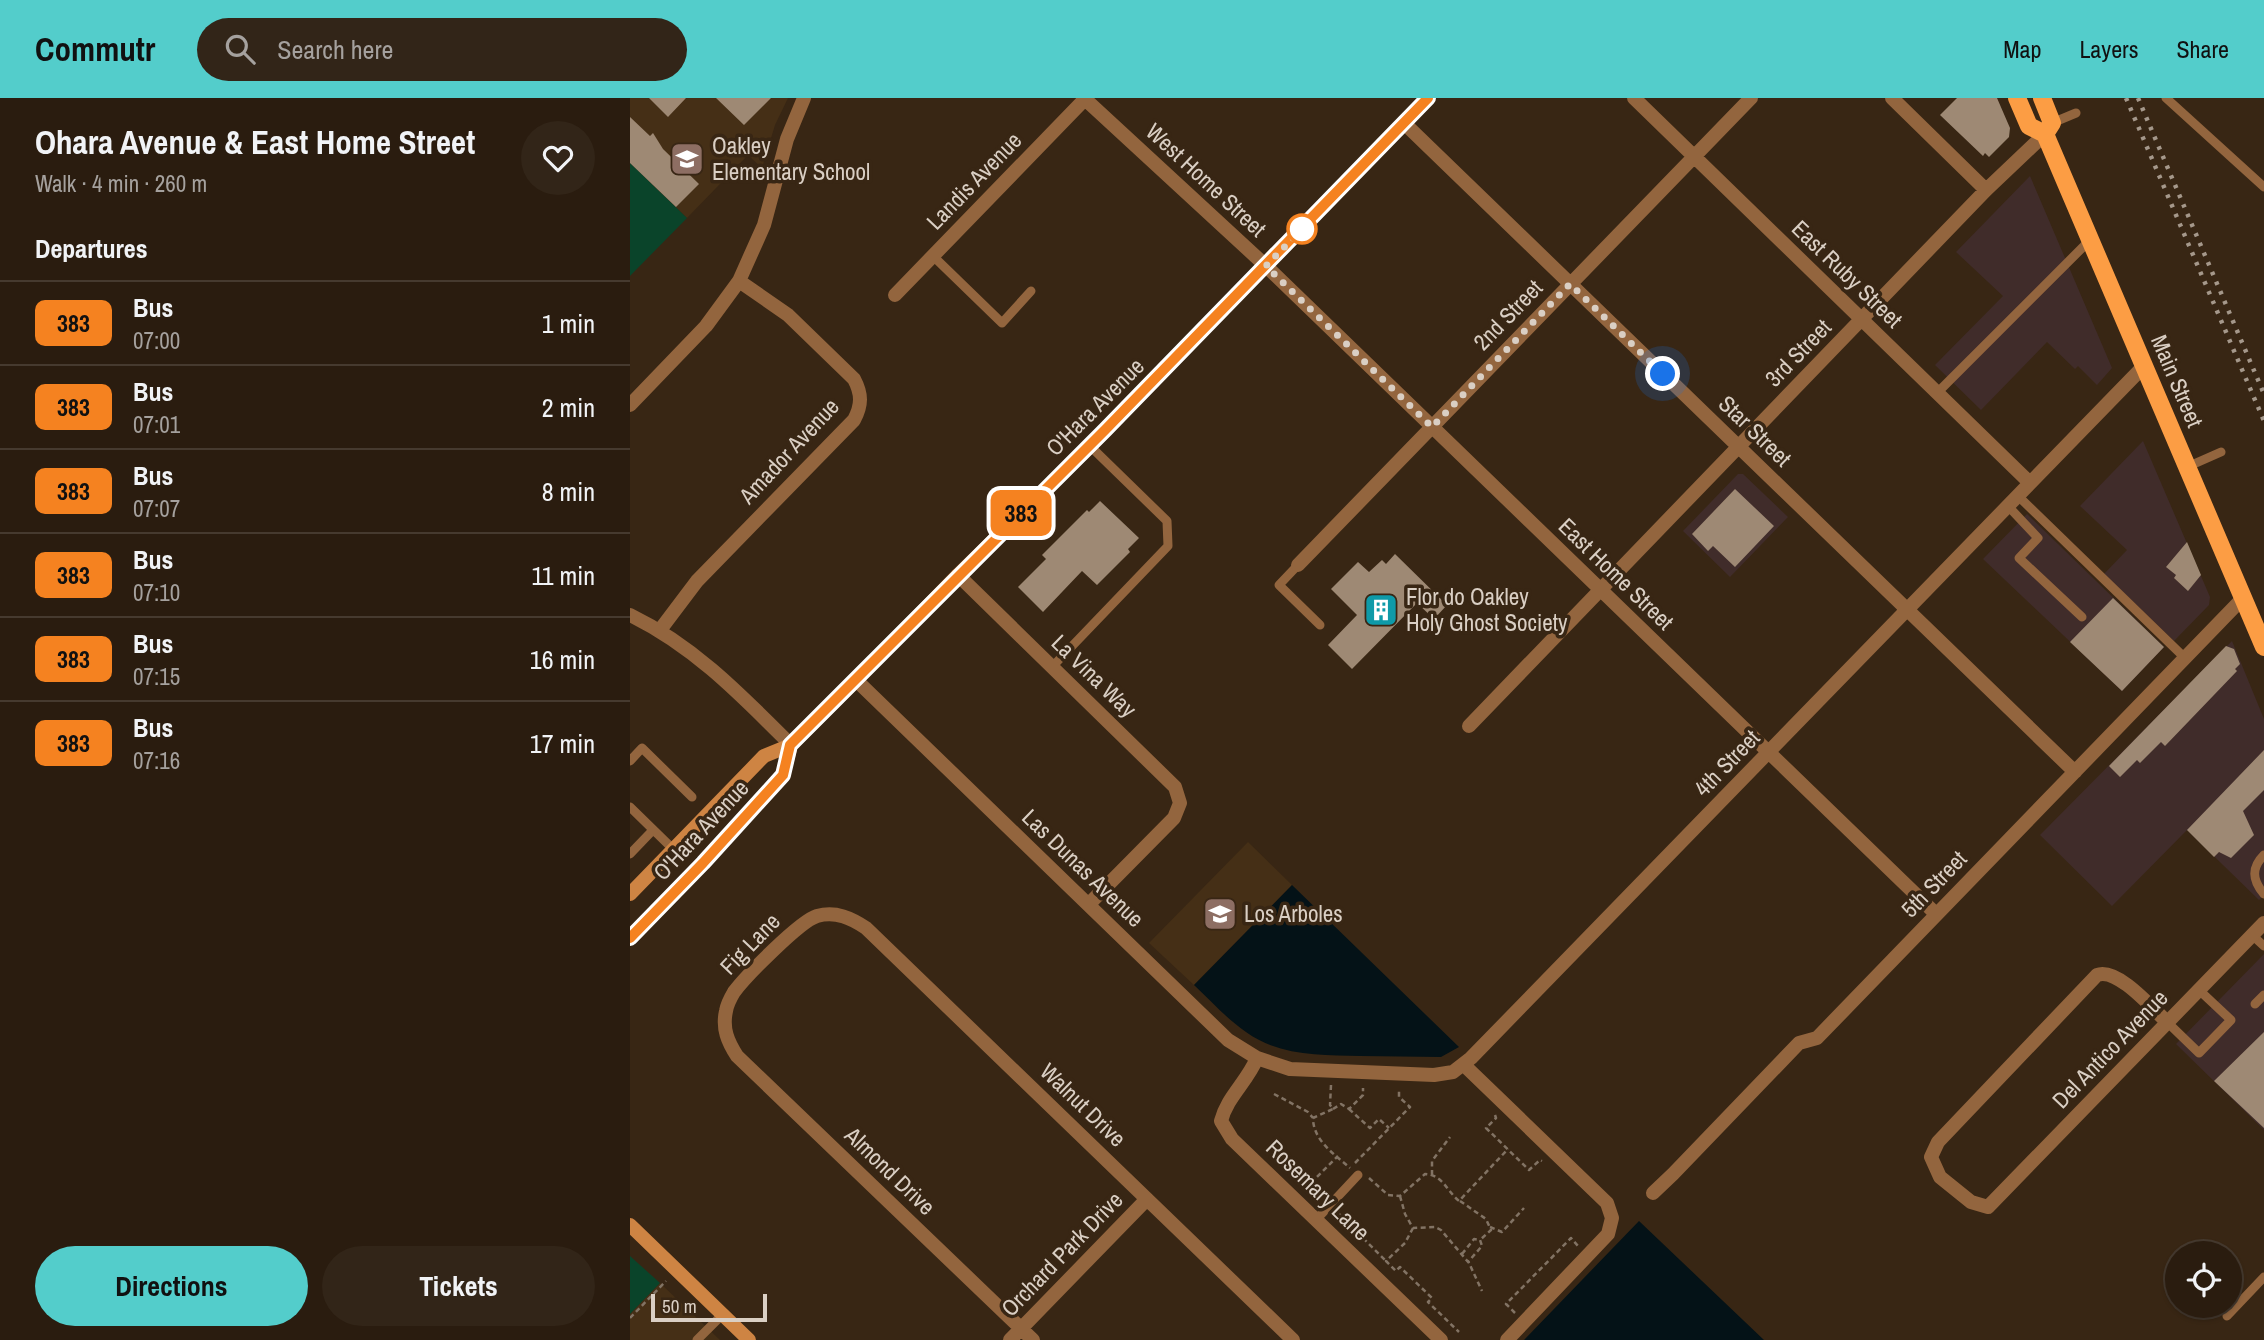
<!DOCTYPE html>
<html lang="en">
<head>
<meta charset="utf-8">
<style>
	body { margin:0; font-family:"Archivo Narrow",sans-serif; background:#322518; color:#f1f3f6; height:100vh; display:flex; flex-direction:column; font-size:26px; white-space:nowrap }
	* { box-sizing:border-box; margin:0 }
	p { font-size:23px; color:#a5a19e }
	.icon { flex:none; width:38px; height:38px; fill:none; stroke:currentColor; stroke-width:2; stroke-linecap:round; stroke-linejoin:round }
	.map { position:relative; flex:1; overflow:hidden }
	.drawer { display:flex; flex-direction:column; background:#2a1c0f; width:630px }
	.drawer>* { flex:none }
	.badge { padding:0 14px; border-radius:10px; font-size:24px; line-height:46px }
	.tools { position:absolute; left:1535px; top:1143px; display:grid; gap:14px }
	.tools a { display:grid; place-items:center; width:77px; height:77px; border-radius:50%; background:#2a1c0f; box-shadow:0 2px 5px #0004,0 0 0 2px #463a2f; font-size:35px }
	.scale { position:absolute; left:21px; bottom:18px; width:116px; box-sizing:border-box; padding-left:7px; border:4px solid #dacfc4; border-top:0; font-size:19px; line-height:24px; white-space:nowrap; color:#dacfc4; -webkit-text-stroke:5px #382614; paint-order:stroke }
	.you { position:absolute; width:35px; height:35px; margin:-18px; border:5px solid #fff; border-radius:50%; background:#1a73e8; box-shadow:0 0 0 10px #1a73e833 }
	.map>.badge { position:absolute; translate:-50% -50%; box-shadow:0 0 0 4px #fff }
	h2 { padding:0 35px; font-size:26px; line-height:63px }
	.round { display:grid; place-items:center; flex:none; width:74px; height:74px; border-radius:37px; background:#322518 }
	.summary { display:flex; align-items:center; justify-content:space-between; height:119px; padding:0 35px }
	h1 { font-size:33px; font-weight:700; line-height:52px }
	.button { display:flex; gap:14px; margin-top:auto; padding:14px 35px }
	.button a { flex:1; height:80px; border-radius:42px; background:#53cdcb; color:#111; font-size:28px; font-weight:700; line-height:80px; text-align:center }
	.button a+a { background:#322518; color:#f1f3f6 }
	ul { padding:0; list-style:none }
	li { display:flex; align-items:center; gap:21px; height:84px; padding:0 35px; border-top:2px solid #463a2f }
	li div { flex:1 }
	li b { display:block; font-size:26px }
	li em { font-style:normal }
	li .badge { min-width:77px; font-weight:700; text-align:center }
	header { display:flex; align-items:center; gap:42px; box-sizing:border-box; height:98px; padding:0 35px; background:#53cdcb; color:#111 }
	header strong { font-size:33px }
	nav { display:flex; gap:38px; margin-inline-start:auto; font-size:24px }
	.search { width:490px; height:63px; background:#322518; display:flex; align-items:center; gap:18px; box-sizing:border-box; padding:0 24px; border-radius:38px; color:#a5a19e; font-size:26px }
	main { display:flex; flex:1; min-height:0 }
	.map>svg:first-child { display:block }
	.commercial { fill:#402c2a }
	.built { fill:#452f16 }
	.green { fill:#0a442a }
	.water { fill:#041217 }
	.building { fill:#9e8974 }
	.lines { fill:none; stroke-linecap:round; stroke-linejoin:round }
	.path { stroke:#827364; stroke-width:2.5; stroke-dasharray:5 3.5; stroke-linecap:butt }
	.lane { stroke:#93653e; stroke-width:9 }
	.street { stroke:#93653e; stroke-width:14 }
	.secondary { stroke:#ce8443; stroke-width:14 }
	.primary { stroke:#fc9d44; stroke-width:18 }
	.rail { stroke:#a5988b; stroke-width:4.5; stroke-dasharray:3.5 7; stroke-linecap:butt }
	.line-casing { stroke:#fff; stroke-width:16 }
	.line { stroke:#f58220; stroke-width:10 }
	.walk { stroke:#dacfc4; stroke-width:7; stroke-dasharray:0 12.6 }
	.stop-dot { fill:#fff; stroke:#f58220; stroke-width:3.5 }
	.labels { text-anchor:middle; stroke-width:7; stroke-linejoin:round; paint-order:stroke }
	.poi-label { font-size:23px; fill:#dacfc4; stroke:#382614; text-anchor:start }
	.street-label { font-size:23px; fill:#dacfc4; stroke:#382614 }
</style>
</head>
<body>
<header>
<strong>Commutr</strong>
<div class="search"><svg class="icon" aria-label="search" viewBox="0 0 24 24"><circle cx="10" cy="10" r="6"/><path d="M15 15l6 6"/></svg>Search here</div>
<nav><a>Map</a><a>Layers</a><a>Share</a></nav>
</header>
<main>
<section class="drawer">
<div class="summary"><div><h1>Ohara Avenue &amp; East Home Street</h1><p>Walk · 4 min · 260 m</p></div><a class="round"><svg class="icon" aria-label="heart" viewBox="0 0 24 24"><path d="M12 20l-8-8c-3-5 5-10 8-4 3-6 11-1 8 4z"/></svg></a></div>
<h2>Departures</h2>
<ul>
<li><span class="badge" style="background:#f58220;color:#111">383</span><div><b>Bus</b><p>07:00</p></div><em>1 min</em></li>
<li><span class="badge" style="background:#f58220;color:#111">383</span><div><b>Bus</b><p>07:01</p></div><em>2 min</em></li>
<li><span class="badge" style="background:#f58220;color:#111">383</span><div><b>Bus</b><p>07:07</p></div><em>8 min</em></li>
<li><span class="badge" style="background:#f58220;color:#111">383</span><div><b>Bus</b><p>07:10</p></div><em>11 min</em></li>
<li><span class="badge" style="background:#f58220;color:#111">383</span><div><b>Bus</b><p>07:15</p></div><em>16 min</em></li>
<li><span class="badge" style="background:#f58220;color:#111">383</span><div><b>Bus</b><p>07:16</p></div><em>17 min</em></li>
</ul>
<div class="button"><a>Directions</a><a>Tickets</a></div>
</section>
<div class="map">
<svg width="1634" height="1242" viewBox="0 0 1634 1242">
	<rect width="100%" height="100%" fill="#382614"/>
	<path class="commercial" d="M1400,78l82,192 -15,17 -19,-19 -3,3 -28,-27 -66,68 -46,-45 68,-69 -47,-44z
		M1513,343l67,156 -1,8 -35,36 -70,-67 23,-24 -47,-44z
		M1108,376h5l45,43 -58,60 -47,-46z
		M1397,416l137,133 -42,44 -139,-132z
		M1602,543l32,78v176l-5,5 -72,-70 -75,76 -72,-71z
		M1634,856v176l-88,-86z"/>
	<path class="built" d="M0,0h158l-13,27 -13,43 -14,-13 -61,63 -57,-55z
		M618,744l44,43 -98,100 -45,-42z
		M30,1185l60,57h-90v-26z"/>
	<path class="green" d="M0,65l57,55 -57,58z
		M0,1158l30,27 -30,31z"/>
	<path class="water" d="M662,787l167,162 -18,10c-27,0 -54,-1 -81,-1 -39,-1 -81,0 -114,-24 -19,-13 -35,-31 -52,-47z
		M1009,1123l125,119h-240z"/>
	<path class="building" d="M19,0h37l-18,19z
		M86,0h55l-27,27z
		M1327,0h40l13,30 -1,9 -20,20 -4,-4 -2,3 -43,-41z
		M0,19l20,19 3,-3 10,16 36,35 -23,23 -46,-44z
		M1105,391l39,37 -39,41 -22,-21 -5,5 -16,-17z
		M470,403l39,37 -11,11 2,3 -33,33 -15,-14 -39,41 -25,-25 28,-28 -4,-4 45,-45 2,2z
		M1557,444l14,33 -13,16 -14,-13 2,-3 -10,-8z
		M765,456l52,51 -13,14 -17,-16 -65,66 -24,-24 29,-30 -26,-26 27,-27 11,10 13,-12 4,4z
		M1483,500l51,49 -42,44 -52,-49z
		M1596,548l8,3 6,15 -5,5 2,2 -72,75 -4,-4 -21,21 -3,-3 -17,17 -11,-11z
		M1634,652v40l-21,21 11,24 -23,23 -12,-6 -5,5 -27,-27z
		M1634,934v96l-50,-47z"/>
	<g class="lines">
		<path class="path" d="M416,346l11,12 1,-1
			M701,987l-1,20 3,4 -20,9c0,22 21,36 37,50
			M644,996l34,18 5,6
			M703,1011l8,-5 8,5 14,-14v-7
			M719,1011l21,19 9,-9 10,9
			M865,1017l1,3 -10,10 43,42 11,-10 2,1
			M725,1065l55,-56 -11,-10v-8
			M802,1077v-14l18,-24
			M739,1080l19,17 12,1 25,-22c18,1 21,16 34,27l49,-52
			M675,1091l33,-33
			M770,1098l5,18 8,14 22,-1 6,3 28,33 13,28
			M830,1103l26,18 5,11 -11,10
			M709,1116l47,47
			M860,1129l12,5 22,-24
			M783,1130l-8,15 -19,18 10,10 4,-4 32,31 -4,4 31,30
			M832,1156l12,-15 6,1 2,6 -14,16
			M885,1215l-9,-9 65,-66 7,8
			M0,1220l36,-37"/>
		<path class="lane" d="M1536,0l98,89
			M1422,25l24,-10
			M303,158l69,67 29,-32
			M1308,294l152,-152
			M1557,369l34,-15
			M1387,397l168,163
			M1377,407l31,33 -19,20 63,59
			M668,467l-19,20 41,40
			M422,569l116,-121 -1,-25 -77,-75
			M0,663l12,-13 50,49
			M0,709l43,42
			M0,756l23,-24
			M1634,757c-13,13 -12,25 0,39
			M1622,837l12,11
			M1625,906l9,-9
			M1537,924l32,31 32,-33 -32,-30
			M686,1122l42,-45
			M1597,1218l37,-39
			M67,1242l25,-25"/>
		<path class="street" d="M1004,0l395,384
			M1262,0l94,92
			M455,1l181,167 670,648
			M774,25l671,649
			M265,197l191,-197
			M0,307l76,-79 33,-45 25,-56 23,-86 17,-41
			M668,467l453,-467
			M328,477l217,212 5,16 -6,15 -85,86
			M0,517c64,31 111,80 161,130
			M30,532l37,-49 157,-161c8,-15 8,-26 0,-41l-66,-64 -49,-34
			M226,582l372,360 29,18 33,11 144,6 19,-3 18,-14 673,-692
			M839,628l517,-536 59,-56
			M1537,924c-15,-14 -50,-55 -70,-47l-159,167 -7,15 9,20 31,25 17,5 276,-284
			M627,960c-10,24 -30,39 -36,63l11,18 209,201
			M834,967l143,138 5,15 -4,16 -101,106
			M1023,1095l20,-19 126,-131 18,-5 426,-440
			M380,1242l137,-141
			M403,1242l-296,-284c-9,-14 -15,-27 -11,-45 1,-6 5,-14 8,-19 12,-16 66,-71 83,-76 19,-5 34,2 49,12l427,412"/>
		<path class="secondary" d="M0,796l134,-138 27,-11 65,-65 102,-105 132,-129 338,-348
			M0,840l73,-75 80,-88 8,-30
			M0,1127l119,115"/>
		<path class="primary" d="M1387,0l12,28 16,8 219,513
			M1412,0l10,25 -7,11"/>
		<path class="rail" d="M1496,0l138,323
			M1508,0l126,296"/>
	</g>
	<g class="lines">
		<defs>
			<path id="line" d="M0,840l73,-75 80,-88 7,-30 315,-315 323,-332"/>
		</defs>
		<use href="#line" class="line-casing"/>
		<use href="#line" class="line"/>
		<path class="walk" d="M672,131l-36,37 166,161 138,-143 93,90"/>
	</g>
	<defs>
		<symbol id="school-square" viewBox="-11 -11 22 22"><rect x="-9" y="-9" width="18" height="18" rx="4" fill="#8d6e63" stroke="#382614"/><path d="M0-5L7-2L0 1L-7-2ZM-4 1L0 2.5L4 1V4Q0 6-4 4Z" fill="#fff"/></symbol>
		<symbol id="building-square" viewBox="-11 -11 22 22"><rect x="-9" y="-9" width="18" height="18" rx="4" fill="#0f9aa8" stroke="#382614"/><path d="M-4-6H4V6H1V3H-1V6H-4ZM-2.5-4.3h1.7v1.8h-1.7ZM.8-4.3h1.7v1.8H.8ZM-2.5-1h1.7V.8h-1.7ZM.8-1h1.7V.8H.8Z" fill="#fff"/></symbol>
	</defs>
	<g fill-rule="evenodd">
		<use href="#school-square" x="38" y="42" width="38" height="38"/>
		<use href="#building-square" x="732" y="493" width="38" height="38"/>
		<use href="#school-square" x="571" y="797" width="38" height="38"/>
	</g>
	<circle class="stop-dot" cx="672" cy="131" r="14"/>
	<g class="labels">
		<g class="poi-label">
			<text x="82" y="56">Oakley<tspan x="82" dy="26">Elementary School</tspan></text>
			<text x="776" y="507">Flor do Oakley<tspan x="776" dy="26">Holy Ghost Society</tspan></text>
			<text x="614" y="824">Los Arboles</text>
		</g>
		<g class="street-label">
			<text transform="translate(576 82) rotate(43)" y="8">West Home Street</text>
			<text transform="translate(344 83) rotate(-46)" y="8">Landis Avenue</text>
			<text transform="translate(1217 176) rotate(44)" y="8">East Ruby Street</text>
			<text transform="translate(878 217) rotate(-46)" y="8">2nd Street</text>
			<text transform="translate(1168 255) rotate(-46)" y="8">3rd Street</text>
			<text transform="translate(1547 283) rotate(67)" y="8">Main Street</text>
			<text transform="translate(465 309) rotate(-45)" y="8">O'Hara Avenue</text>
			<text transform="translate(1125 333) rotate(44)" y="8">Star Street</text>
			<text transform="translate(159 353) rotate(-47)" y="8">Amador Avenue</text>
			<text transform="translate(986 476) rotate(44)" y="8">East Home Street</text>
			<text transform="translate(464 578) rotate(44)" y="8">La Vina Way</text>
			<text transform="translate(1097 665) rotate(-46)" y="8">4th Street</text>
			<text transform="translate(71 732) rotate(-47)" y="8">O'Hara Avenue</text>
			<text transform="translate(453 770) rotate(44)" y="8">Las Dunas Avenue</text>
			<text transform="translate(1304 786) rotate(-46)" y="8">5th Street</text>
			<text transform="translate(120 846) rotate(-46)" y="8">Fig Lane</text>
			<text transform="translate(1480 951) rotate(-46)" y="8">Del Antico Avenue</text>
			<text transform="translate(453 1007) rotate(44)" y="8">Walnut Drive</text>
			<text transform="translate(260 1073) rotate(44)" y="8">Almond Drive</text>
			<text transform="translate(688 1092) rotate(44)" y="8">Rosemary Lane</text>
			<text transform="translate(432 1156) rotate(-46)" y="8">Orchard Park Drive</text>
		</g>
	</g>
</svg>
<div class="tools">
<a><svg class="icon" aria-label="locate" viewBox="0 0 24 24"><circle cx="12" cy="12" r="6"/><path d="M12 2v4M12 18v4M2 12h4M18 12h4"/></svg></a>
</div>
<div class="scale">50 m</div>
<div class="you" style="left:1033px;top:276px"></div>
<b class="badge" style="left:391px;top:415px;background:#f58220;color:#111">383</b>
</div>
</main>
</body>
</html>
